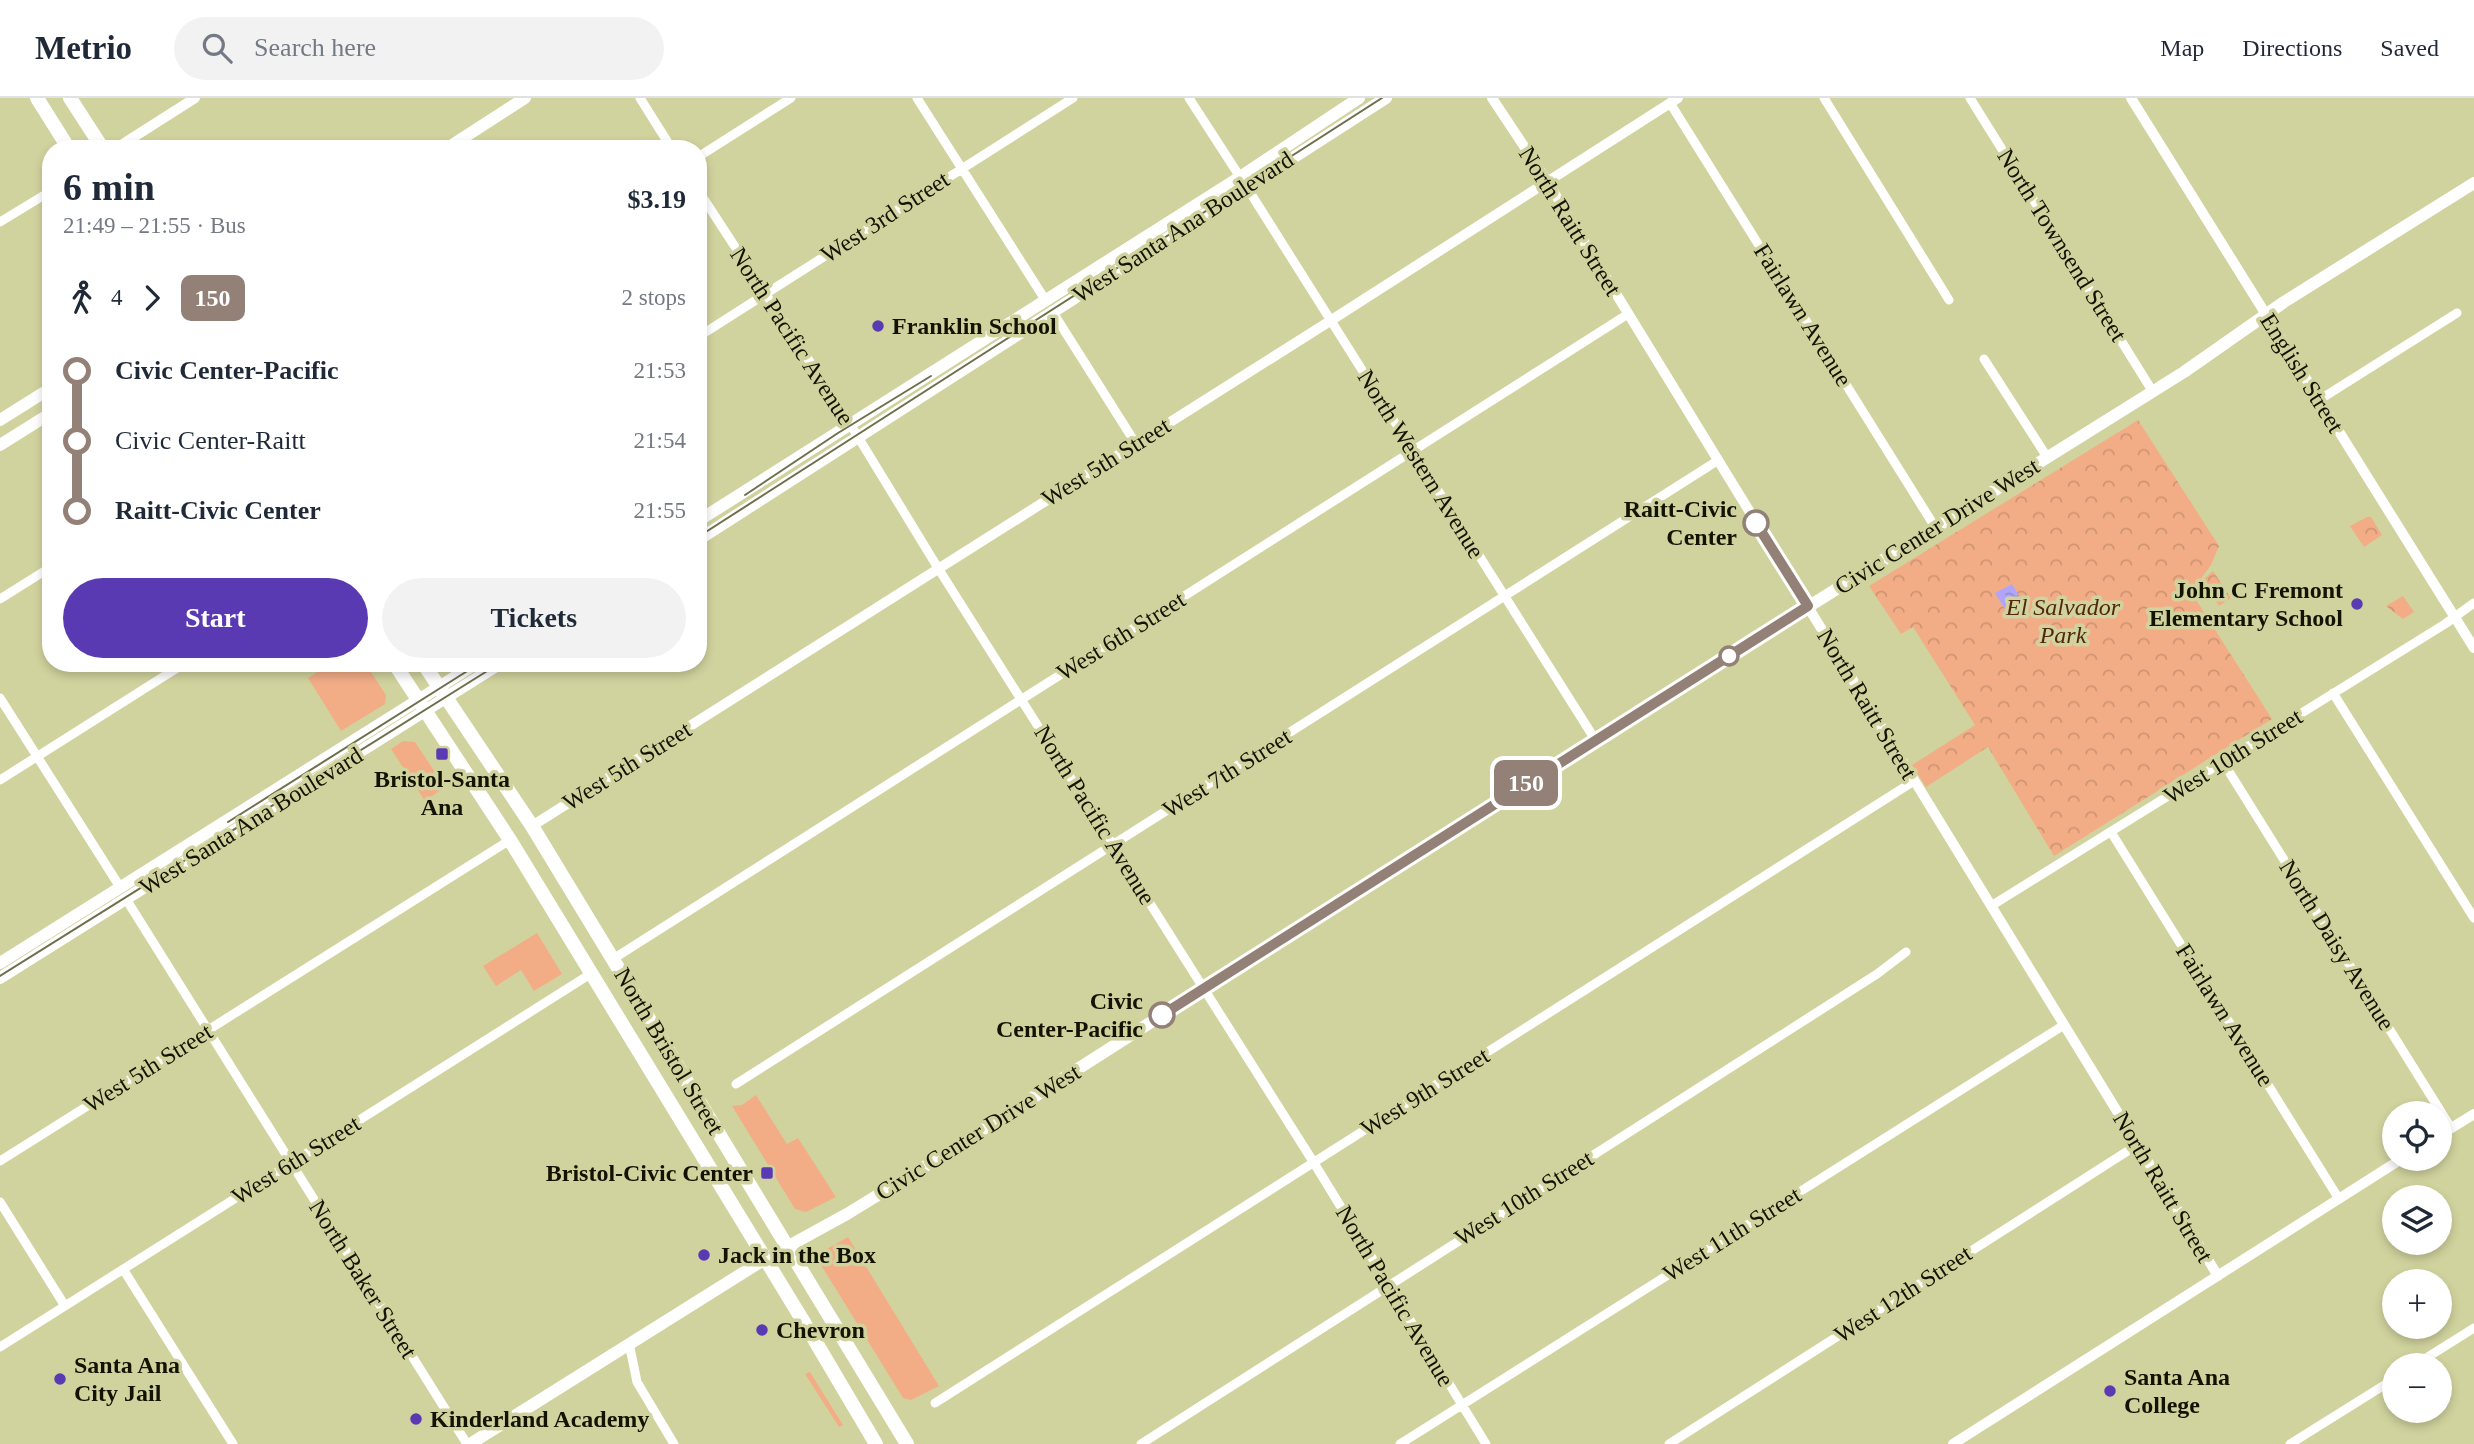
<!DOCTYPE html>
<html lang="en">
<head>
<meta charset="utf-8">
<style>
	body { margin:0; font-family:"Times New Roman",serif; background:#f2f2f3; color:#1f2937; height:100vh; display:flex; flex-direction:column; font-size:26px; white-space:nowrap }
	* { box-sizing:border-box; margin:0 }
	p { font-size:23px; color:#747a83 }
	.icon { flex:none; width:38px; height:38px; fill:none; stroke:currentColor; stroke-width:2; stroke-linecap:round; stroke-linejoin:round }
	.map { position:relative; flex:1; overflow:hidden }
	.sheet { position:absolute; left:42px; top:42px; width:665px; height:532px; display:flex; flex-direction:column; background:#fff; border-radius:28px; box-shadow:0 4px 10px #0003 }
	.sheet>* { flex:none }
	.badge { padding:0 14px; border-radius:10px; font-size:24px; line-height:46px }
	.fabs { position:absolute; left:2382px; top:1003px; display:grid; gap:14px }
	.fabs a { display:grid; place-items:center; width:70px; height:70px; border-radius:50%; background:#fff; box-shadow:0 4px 10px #0003; font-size:35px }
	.map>.badge { position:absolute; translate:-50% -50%; box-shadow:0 0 0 4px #fff }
	.legs { display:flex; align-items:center; gap:10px; height:77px; padding:0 21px; font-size:23px }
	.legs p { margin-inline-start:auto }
	.headline { display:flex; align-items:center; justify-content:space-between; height:119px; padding:0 21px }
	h1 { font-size:38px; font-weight:700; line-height:52px }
	.primary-button { display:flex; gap:14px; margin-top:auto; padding:14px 21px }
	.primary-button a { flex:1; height:80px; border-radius:42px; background:#5a3ab3; color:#fff; font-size:28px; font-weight:700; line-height:80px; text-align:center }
	.primary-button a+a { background:#f2f2f3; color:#1f2937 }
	ul { padding:0 21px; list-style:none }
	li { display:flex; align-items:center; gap:24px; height:70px; font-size:26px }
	li i { display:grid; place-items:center; width:10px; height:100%; margin:0 9px; background:currentColor }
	li i::after { content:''; width:18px; height:18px; margin:-9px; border:5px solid; border-radius:50%; background:#fff }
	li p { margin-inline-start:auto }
	li:first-child i { background:linear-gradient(#0000 50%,currentColor 0) }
	li:last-child i { background:linear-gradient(currentColor 50%,#0000 0) }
	header { display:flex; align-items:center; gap:42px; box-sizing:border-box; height:98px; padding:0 35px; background:#fff; border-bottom:2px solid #e0e1e3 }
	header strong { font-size:33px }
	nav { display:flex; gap:38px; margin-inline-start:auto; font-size:24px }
	.search { width:490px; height:63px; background:#f2f2f3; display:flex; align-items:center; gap:18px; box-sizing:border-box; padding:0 24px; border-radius:38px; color:#747a83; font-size:26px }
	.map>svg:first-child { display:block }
	.grass { fill:#f2ad87 }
	.park { fill:url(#park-crowns) }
	.water { fill:url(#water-ripples) }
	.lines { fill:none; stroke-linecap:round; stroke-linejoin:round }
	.minor { stroke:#fff; stroke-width:9 }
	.tertiary { stroke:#fff; stroke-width:10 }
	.secondary { stroke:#fff; stroke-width:12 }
	.primary { stroke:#fff; stroke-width:14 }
	.tram { stroke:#6e6f4d; stroke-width:2 }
	.line-1-casing { stroke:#fff; stroke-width:16 }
	.line-1 { stroke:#938177; stroke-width:10 }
	.poi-dot { fill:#5a3ab3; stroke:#d1d39e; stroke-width:2.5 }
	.stop-1-dot { fill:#fff; stroke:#938177; stroke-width:3.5 }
	.labels { text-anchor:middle; stroke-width:7; stroke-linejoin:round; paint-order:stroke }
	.street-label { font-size:24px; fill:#131302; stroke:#d1d39e }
	.poi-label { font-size:24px; font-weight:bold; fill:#131302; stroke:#d1d39e; text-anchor:start }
	.stop-label { font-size:24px; font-weight:bold; fill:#131302; stroke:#d1d39e; text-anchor:end }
	.park-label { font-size:24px; font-style:italic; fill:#51280e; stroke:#d1d39e }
</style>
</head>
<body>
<header>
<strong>Metrio</strong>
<div class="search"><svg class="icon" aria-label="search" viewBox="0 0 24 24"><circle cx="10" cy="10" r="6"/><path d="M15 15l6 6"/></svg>Search here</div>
<nav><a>Map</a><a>Directions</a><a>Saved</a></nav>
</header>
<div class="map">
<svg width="2474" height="1346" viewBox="0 0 2474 1346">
	<defs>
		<pattern id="park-crowns" width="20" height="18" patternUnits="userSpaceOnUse" patternTransform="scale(1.75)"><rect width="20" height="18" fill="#f2ad87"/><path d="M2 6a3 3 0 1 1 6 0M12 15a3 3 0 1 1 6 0" fill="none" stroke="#cf9473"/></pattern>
		<pattern id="water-ripples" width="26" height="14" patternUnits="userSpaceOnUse" patternTransform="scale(1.75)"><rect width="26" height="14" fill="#b0a5fa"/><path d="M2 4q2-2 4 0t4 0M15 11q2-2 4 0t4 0" fill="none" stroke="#968dd5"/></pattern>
	</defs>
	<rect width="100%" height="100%" fill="#d1d39e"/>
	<path class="grass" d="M331,565h34l21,32 -1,9 -44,27 -33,-53z
		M403,643l12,1 30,45 -20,14 -34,-52z
		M537,835l25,41 -28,17 -13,-21 -25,16 -13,-20z
		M756,997l31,49 11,-6 38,59 -30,15 -11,-3 -63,-103 10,-1z
		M848,1139l91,149 -28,14 -8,-2 -82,-133 6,-16z
		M810,1274l33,53 -4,2 -34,-53z"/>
	<path class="park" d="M2138,322l81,126 -8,19 -20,27 81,127 -218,137 -66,-109 -62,40 -14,-22 63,-40 -62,-98 -12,7 -32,-48z
		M2367,419h4l11,18 -18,12 -14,-21z
		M2213,473l18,27 -12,8 -16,-26z
		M2403,498l11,16 -11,7 -17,-13z"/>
	<path class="water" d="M2012,486l15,25 -16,10 -16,-26z"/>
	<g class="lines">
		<path class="minor" d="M640,0l32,51
			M917,0l129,203
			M1189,0l51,79
			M1824,0l125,202
			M1970,0l183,294
			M1670,5l265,424
			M698,59l93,-59
			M1246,88l350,555
			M698,92l146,224 94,154 376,595 172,281
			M0,124l46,-28
			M1052,213l84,133
			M698,239l375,-239
			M1984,261l63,98
			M2319,302l138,-87
			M0,501l51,-32
			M2333,595l141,225
			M0,600l120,189
			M2223,664l228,366
			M0,682l185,-117
			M2111,734l228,367
			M126,801l341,545
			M1991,808l454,-282 29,-21
			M613,861l1015,-645
			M736,986l981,-623
			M0,1063l510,-321
			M0,1104l65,104
			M123,1171l110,175
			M629,1245l8,39 37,62
			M0,1249l592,-374
			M2415,1267l59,-37
			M935,1305l979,-622
			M1141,1346l736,-470 29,-22
			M1400,1346l664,-419
			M1669,1346l468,-299
			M2290,1346l104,-65"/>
		<path class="tertiary" d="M1492,0l55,83 671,1095
			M2131,0l343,550
			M115,51l80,-51
			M532,728l798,-505 348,-223
			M2440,1037l34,-21
			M1953,1346l450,-286"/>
		<path class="secondary" d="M446,51l79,-51
			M0,322l51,-32
			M0,347l51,-32
			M698,423l542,-344 119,-79
			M698,442l688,-442
			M0,865l477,-300
			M0,880l501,-315
			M470,1346l295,-185 82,-45 96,-59 548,-350 693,-433 100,-70 190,-119"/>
		<path class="primary" d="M37,0l32,51
			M70,0l33,51
			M394,565l116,177 298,489 68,115
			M423,565l109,163 375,618"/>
		<path class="tram" d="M745,397l93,-62 93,-57
			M698,439l684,-439
			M228,724l252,-159
			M0,878l500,-313"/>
	</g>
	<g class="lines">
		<defs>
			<path id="line-1" d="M1162,917l646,-409 -52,-83"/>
		</defs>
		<use href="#line-1" class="line-1-casing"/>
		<use href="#line-1" class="line-1"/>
	</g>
	<g class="poi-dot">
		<circle cx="878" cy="228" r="7"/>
		<circle cx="2357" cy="506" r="7"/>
		<rect x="435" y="649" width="14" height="14" rx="3.5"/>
		<rect x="760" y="1068" width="14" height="14" rx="3.5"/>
		<circle cx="704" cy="1157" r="7"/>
		<circle cx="762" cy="1232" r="7"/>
		<circle cx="60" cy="1281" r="7"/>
		<circle cx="2110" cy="1293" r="7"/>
		<circle cx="416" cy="1321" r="7"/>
	</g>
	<g class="stop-1-dot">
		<circle cx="1756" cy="425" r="12"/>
		<circle cx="1729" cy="558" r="9"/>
		<circle cx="1162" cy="917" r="12"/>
	</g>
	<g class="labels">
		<g class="street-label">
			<text transform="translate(885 119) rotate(-33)" y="8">West 3rd Street</text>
			<text transform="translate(1570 123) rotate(58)" y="8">North Raitt Street</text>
			<text transform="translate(1183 129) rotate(-33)" y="8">West Santa Ana Boulevard</text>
			<text transform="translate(2062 147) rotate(58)" y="8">North Townsend Street</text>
			<text transform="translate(1803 217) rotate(58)" y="8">Fairlawn Avenue</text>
			<text transform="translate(792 238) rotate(57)" y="8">North Pacific Avenue</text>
			<text transform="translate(2302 275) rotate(58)" y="8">English Street</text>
			<text transform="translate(1106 364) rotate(-32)" y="8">West 5th Street</text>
			<text transform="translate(1421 366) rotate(58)" y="8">North Western Avenue</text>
			<text transform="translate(1937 428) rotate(-32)" y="8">Civic Center Drive West</text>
			<text transform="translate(1121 538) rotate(-32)" y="8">West 6th Street</text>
			<text transform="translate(1867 606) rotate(59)" y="8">North Raitt Street</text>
			<text transform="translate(2233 658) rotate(-32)" y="8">West 10th Street</text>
			<text transform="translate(627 668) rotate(-32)" y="8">West 5th Street</text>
			<text transform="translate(1227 675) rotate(-32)" y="8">West 7th Street</text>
			<text transform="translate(1095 717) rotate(58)" y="8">North Pacific Avenue</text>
			<text transform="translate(251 723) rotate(-32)" y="8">West Santa Ana Boulevard</text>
			<text transform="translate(2337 847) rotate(58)" y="8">North Daisy Avenue</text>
			<text transform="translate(2225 917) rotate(58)" y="8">Fairlawn Avenue</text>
			<text transform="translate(669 953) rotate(59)" y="8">North Bristol Street</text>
			<text transform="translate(148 970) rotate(-32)" y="8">West 5th Street</text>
			<text transform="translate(1425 994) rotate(-32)" y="8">West 9th Street</text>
			<text transform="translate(978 1034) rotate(-32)" y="8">Civic Center Drive West</text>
			<text transform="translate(296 1062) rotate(-32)" y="8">West 6th Street</text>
			<text transform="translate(2163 1089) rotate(59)" y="8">North Raitt Street</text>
			<text transform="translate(1524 1100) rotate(-32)" y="8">West 10th Street</text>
			<text transform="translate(1732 1136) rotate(-32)" y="8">West 11th Street</text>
			<text transform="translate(363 1181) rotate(58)" y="8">North Baker Street</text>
			<text transform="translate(1903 1196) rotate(-33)" y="8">West 12th Street</text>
			<text transform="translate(1395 1198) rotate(59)" y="8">North Pacific Avenue</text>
		</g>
		<g class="poi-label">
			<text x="892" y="236">Franklin School</text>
			<text x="2343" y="500" text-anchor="end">John C Fremont<tspan x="2343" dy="28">Elementary School</tspan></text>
			<text x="442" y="689" text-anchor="middle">Bristol-Santa<tspan x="442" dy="28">Ana</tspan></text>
			<text x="753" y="1083" text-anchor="end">Bristol-Civic Center</text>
			<text x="718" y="1165">Jack in the Box</text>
			<text x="776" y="1240">Chevron</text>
			<text x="74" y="1275">Santa Ana<tspan x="74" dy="28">City Jail</tspan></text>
			<text x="2124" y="1287">Santa Ana<tspan x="2124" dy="28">College</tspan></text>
			<text x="430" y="1329">Kinderland Academy</text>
		</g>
		<g class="stop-label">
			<text x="1737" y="419">Raitt-Civic<tspan x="1737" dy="28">Center</tspan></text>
			<text x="1143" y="911">Civic<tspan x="1143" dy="28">Center-Pacific</tspan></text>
		</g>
		<g class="park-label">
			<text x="2063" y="517">El Salvador<tspan x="2063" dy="28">Park</tspan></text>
		</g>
	</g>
</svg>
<div class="fabs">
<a><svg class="icon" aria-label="locate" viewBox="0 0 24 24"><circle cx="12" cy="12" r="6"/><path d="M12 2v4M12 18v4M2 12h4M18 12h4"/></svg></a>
<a><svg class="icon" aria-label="layers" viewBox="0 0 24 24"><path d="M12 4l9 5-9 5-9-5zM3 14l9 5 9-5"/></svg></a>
<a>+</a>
<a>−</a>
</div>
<b class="badge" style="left:1526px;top:685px;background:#938177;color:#fff">150</b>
<section class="sheet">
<div class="headline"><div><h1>6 min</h1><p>21:49 – 21:55 · Bus</p></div><b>$3.19</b></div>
<div class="legs"><svg class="icon" aria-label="walk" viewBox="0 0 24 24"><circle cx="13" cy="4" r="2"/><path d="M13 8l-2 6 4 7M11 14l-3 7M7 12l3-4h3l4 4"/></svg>4<svg class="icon" aria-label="forward" viewBox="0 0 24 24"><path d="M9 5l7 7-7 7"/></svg><b class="badge" style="background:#938177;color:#fff">150</b><p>2 stops</p></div>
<ul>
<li><i style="color:#938177"></i><b>Civic Center-Pacific</b><p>21:53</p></li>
<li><i style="color:#938177"></i><span>Civic Center-Raitt</span><p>21:54</p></li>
<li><i style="color:#938177"></i><b>Raitt-Civic Center</b><p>21:55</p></li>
</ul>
<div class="primary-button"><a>Start</a><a>Tickets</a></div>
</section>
</div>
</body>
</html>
